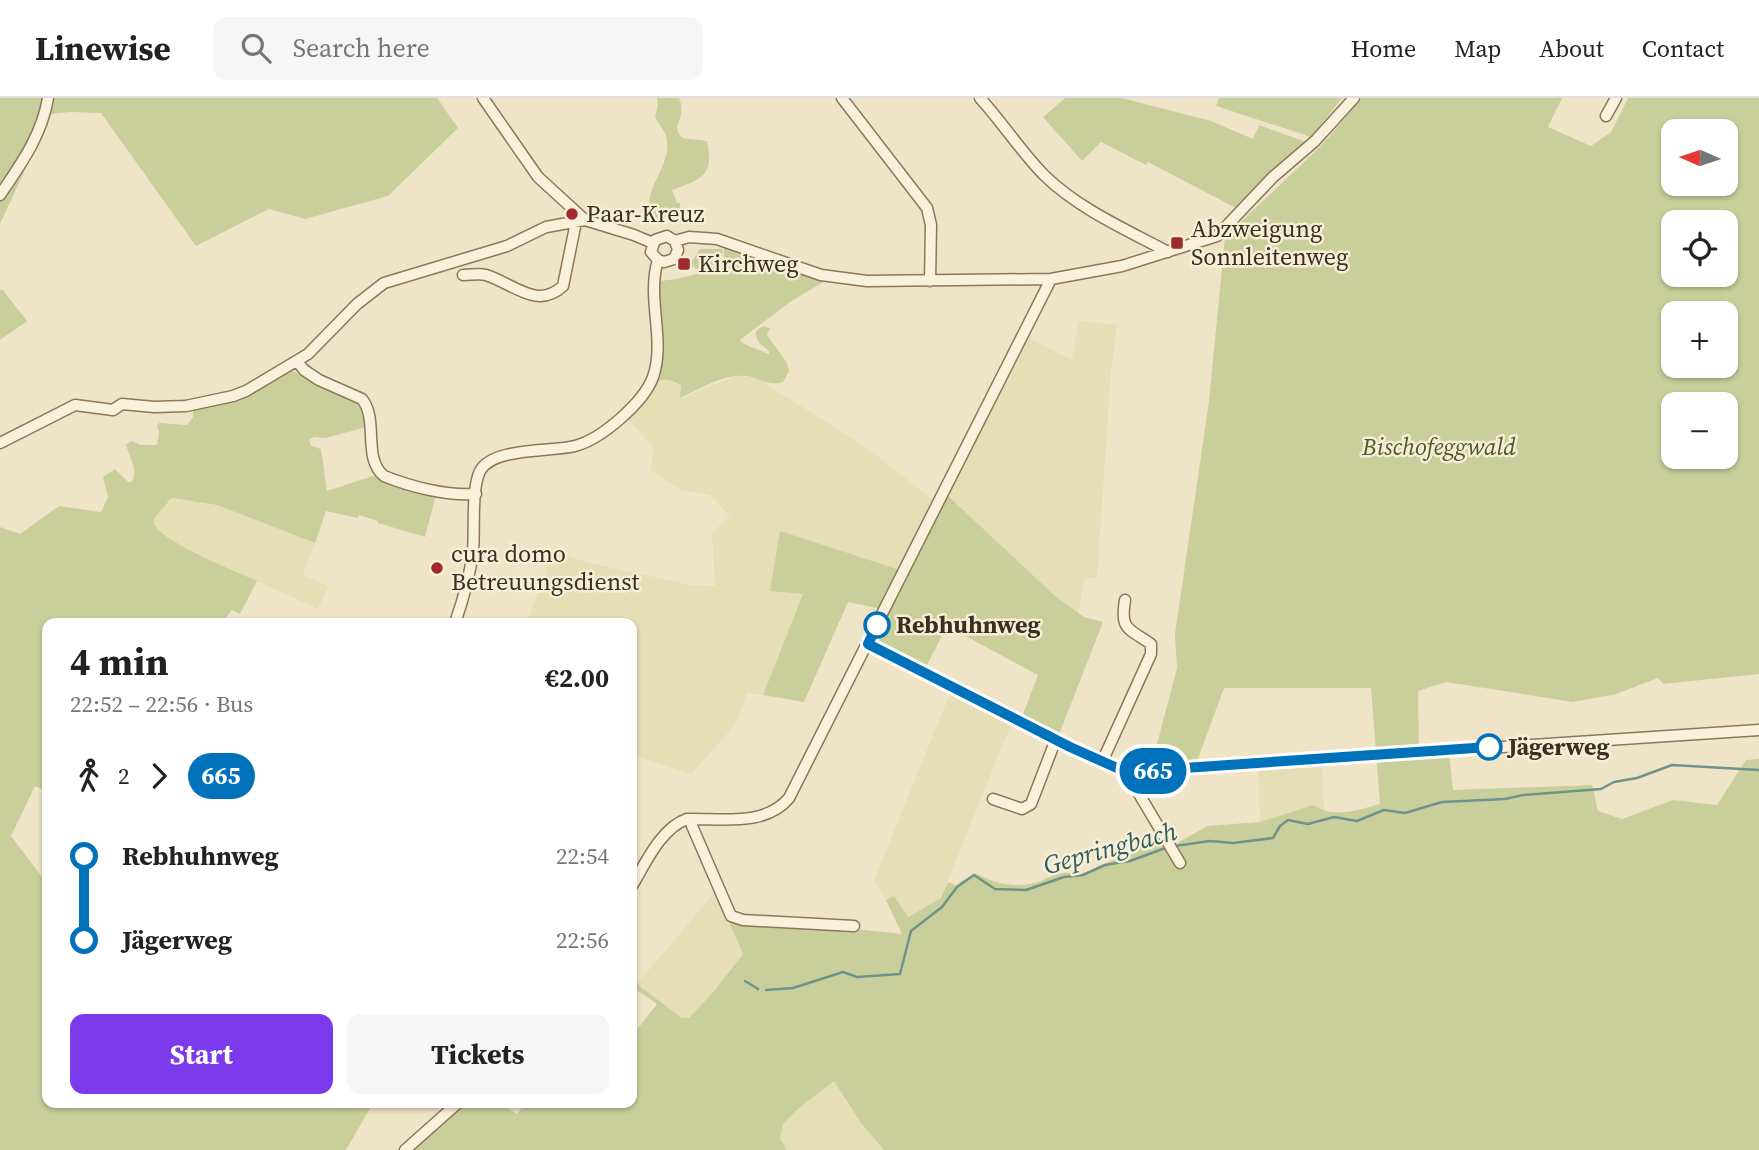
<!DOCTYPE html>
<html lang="en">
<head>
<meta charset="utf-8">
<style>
	body { margin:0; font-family:"Source Serif 4",serif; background:#f6f6f6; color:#222; height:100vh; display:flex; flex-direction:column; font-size:26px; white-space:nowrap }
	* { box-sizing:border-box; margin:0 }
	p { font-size:23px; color:#767676 }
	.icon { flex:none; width:38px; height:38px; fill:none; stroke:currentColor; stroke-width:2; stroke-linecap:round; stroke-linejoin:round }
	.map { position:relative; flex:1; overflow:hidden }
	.details { position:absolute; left:42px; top:520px; width:595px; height:490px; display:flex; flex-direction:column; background:#fff; border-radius:14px; box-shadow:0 2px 5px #0004 }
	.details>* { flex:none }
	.badge { padding:0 14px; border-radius:23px; font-size:24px; line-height:46px }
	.needle { width:46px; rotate:273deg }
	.controls { position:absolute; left:1661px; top:21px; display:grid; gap:14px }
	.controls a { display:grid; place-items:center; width:77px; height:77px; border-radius:14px; background:#fff; box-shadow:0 2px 5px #0004; font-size:35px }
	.map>.badge { position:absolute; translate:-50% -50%; box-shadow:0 0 0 4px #fff }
	.legs { display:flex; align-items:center; gap:10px; height:77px; padding:0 28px; font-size:23px }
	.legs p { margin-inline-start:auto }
	.overview { display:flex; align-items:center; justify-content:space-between; height:119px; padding:0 28px }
	h1 { font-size:38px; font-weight:700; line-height:52px }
	.button { display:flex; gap:14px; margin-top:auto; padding:14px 28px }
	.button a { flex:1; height:80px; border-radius:14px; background:#7c3aed; color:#fff; font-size:28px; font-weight:700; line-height:80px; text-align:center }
	.button a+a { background:#f6f6f6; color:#222 }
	ul { padding:0 28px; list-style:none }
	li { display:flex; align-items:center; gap:24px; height:84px; font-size:26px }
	li i { display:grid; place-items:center; width:10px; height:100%; margin:0 9px; background:currentColor }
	li i::after { content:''; width:18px; height:18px; margin:-9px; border:5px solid; border-radius:50%; background:#fff }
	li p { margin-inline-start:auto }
	li:first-child i { background:linear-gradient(#0000 50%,currentColor 0) }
	li:last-child i { background:linear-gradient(currentColor 50%,#0000 0) }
	header { display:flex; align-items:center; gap:42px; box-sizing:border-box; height:98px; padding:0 35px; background:#fff; border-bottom:2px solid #e0e0e0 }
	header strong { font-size:33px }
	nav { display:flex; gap:38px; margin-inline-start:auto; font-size:24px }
	.search { width:490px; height:63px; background:#f6f6f6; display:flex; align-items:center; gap:18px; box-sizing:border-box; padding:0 24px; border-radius:14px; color:#767676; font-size:26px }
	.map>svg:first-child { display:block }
	.farmland { fill:#e6deb5 }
	.green { fill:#c9cf9b; fill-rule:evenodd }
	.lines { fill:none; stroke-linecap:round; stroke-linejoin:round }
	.stream { stroke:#6f938a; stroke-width:2.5 }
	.street-casing { stroke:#8d765c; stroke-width:13 }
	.street { stroke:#faf1dc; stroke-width:10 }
	.line-1-casing { stroke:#fff; stroke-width:16 }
	.line-1 { stroke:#0072bc; stroke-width:10 }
	.poi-dot { fill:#9e2a2b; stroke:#f7eed8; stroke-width:2.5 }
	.stop-1-dot { fill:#fff; stroke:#0072bc; stroke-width:3.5 }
	.labels { text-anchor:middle; stroke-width:5; stroke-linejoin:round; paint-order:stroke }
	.poi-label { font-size:24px; fill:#3d2e20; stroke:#f7eed8; text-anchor:start }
	.park-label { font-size:24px; font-style:italic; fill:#4d5a26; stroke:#f7eed8 }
	.stop-label { font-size:24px; font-weight:bold; fill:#3d2e20; stroke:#f7eed8; text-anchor:start }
	.water-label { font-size:26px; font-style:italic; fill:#2f5d5a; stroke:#f7eed8 }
</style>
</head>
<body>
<header>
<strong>Linewise</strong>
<div class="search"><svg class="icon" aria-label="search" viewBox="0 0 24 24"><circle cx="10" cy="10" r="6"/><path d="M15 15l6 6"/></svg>Search here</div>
<nav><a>Home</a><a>Map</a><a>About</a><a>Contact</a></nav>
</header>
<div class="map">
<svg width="1759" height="1052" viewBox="0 0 1759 1052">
	<rect width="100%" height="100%" fill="#f0e4c8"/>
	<path class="farmland" d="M1079,223l38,4 -6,46 -14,206 -12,2 -7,33 -24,-17 -110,-103 79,-157 49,25z
		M736,278l18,1 12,7 101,64 68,54 -35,68 -129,21 32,3 -40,101 -16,-2 -11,31 -45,50 -59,-19v-132h-105l26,-72 36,12 65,14 35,8 26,1 -3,-53 18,-17 -20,-21 -31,-6 -28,-19 2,-23 -27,-29 29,-36 6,-3h6l14,7v12z
		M173,400l44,7 98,38 -12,32 25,11 -10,23 -138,-63 -19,-13 -6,-5 -1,-7 2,-6z
		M951,593l61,31 -71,176 -34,19 -13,-20 -8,3 -12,-19z
		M1322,667l2,48 -11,-8 -53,17 -2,-55z
		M716,793l27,63 -28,36 -26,28h-6l-46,-34z
		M834,983l27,42 23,27h-97l-7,-11 3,-15 16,-16z"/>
	<path class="green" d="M0,0h437l21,30 -70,68 -83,23 -36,-10 -73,37 -95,-133 -30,-1 -20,2 -51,110z
		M657,0h22c9,22 -10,26 3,40l25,3c8,34 -6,39 -35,49l5,13h3l1,13 -3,3 -12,-2 -11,6 -4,-3c-10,-34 23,-54 15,-84 -2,-7 -8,-12 -11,-19l3,-11z
		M1065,0h57l89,23 42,18 6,-14 47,17 -37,31 -33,35 -88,-46 -2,3 -45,-23 -19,19 -39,-44z
		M1219,0h123l-31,39 -95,-31z
		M1362,0h200l-14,29 43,19 20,-14 17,-34h131v576l-96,10 -5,-6 -42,16 -43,8 -127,-20 -28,9 1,66 30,-3 4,36 139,-5 6,26 24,8 51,-19 44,5 29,-45 13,-1v391h-875l-23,-27 -27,-42 -35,27 -16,16 -3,15 7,11h-379l55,-47h37l17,11 9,-11 106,-1v-66l25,-32 -23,-16 3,-4 45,34h7l26,-28 28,-36 -17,-39 176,19 -16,-34 8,-4 14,21 33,-19 7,-16 8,3 19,-12c18,9 35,15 55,11 24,-5 23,-16 50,-9l81,-37 6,11 40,-23 53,-4 53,-17c21,14 45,5 67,-1l-9,-116h-147l-27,73 -46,6 26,-99 -2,-34 34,-233 16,-164 97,-92zM1673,33h53v53h-53zM1673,124h53v53h-53zM1673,215h53v53h-53zM1673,306h53v53h-53z
		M724,148l60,23 41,12 -35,21 -50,38 4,4 25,10v-3l-10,-8 -4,-9 3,-5 6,-3 6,2 -3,7 20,28 2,8 -6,11c-18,5 -22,-5 -38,-6 -22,-2 -45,13 -65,22l1,-12c-9,-7 -16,-8 -26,-4l3,-101c20,-1 51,-8 66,-21z
		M700,151h22l1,3 -6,11 -17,7 -11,-5z
		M2,191l25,32 -27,19v-49z
		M289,271l49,23 23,14 3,6 2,15 -40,11 -12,-1 -5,3 2,6 10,3 6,42 49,-16 6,4 54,16 -11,42 -47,-14v-2l-19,-6 -1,3 -32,-7 -11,32 -98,-38 -44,-7 -4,2c-3,8 -14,13 -15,22 -1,17 87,51 103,59l-17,33 -8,-4 -11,13h-174v169l-12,-6 -24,50 31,41 5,1v224l326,1 -27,47h-346v-623l20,7 39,-28 42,6 7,-15 -5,-20 12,-8 13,13h4c7,-13 -4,-26 -6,-38l6,-3 9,4h16l2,-13 -2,-6 2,-3 28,2 6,-8v-12l29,-5z
		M947,397l107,100 30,22 19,5 -45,115 -36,-20 16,-42 -91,-49 -22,43 -45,-23 -4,-7z
		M780,433l120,39 -19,39 -33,-7 -44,100 -41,-7 40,-101 -33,-3z"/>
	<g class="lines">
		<path class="stream" d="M1175,748l35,-5 23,2 40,-5 7,-12 8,-6 20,4 26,-7 23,4 27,-11 21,3 37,-11 63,-3 18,-4 78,-6 13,-7 23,-4 35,-13 87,5
			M745,883l13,8
			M766,892l27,-2 50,-16 14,5 43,-3 11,-43 31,-24 15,-20 17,-12 21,14 31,1 38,-13 19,-2 22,-10 25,-4 38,-14"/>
		<defs>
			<path id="street" d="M483,0l55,79 47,43 49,15 19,8
				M842,0l85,110 4,17 -1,56
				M980,0c23,25 41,54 65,78 34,33 82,54 123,76
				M1606,18l10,-18
				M0,97c21,-31 42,-60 48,-97
				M675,143l14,-4 28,2 104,36 46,6 184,-2 71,-13 95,-30 56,-59 42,-36 39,-43
				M658,162l-7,-8 4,-12 12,-4 8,5
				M658,162l6,2 10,-3 4,-9 -3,-9
				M463,177c8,0 16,-2 23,0 28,9 51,35 77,11l13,-64
				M297,263l7,9 15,10 43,19c17,21 0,59 22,77 27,11 63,20 92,18
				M0,345l75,-38 38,5 9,-6 32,3 32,-1 47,-10 13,-5 62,-37 49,-50 27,-21 123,-37 39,-19 39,-7
				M455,525c8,-23 15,-48 18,-72 2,-22 -2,-61 7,-80 13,-24 72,-19 95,-25 27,-7 69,-44 78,-69 13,-37 -7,-79 5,-117
				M868,546l202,103 56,25 633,-42
				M1102,664l49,-108v-10c-23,-16 -31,-14 -26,-44
				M1126,674l54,91
				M993,701l29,10 9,-5 25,-65
				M692,721v7l39,90 12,4 111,6
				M632,788c13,-22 29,-58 55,-67 34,-1 78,8 102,-21l262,-519
				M405,1052l54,-48"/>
		</defs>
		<use href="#street" class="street-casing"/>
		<use href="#street" class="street"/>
	</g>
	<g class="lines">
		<defs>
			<path id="line-1" d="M877,527l-9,19 202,103 56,25 363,-25"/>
		</defs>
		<use href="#line-1" class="line-1-casing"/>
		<use href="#line-1" class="line-1"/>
	</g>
	<g class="poi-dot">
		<circle cx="572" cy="116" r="7"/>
		<rect x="1170" y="138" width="14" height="14" rx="3.5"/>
		<rect x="677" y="159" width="14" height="14" rx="3.5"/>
		<circle cx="437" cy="470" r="7"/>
	</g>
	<g class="stop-1-dot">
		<circle cx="877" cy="527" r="12"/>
		<circle cx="1489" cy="649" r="12"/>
	</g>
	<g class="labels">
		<g class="poi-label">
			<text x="586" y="124">Paar-Kreuz</text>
			<text x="1191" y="139">Abzweigung<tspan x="1191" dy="28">Sonnleitenweg</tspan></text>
			<text x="698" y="174">Kirchweg</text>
			<text x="451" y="464">cura domo<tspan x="451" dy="28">Betreuungsdienst</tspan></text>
		</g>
		<g class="park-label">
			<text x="1439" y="357">Bischofeggwald</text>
		</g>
		<g class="stop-label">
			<text x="896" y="535">Rebhuhnweg</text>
			<text x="1508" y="657">Jägerweg</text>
		</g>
		<g class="water-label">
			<text transform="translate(1110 750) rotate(-15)" y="9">Gepringbach</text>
		</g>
	</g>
</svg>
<div class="controls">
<a><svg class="needle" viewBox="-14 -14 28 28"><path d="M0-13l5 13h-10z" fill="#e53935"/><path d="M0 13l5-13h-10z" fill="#767676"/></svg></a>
<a><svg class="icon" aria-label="locate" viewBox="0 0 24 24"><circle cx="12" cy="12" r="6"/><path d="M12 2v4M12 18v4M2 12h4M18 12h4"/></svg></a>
<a>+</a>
<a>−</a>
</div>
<b class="badge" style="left:1153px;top:673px;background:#0072bc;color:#fff">665</b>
<section class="details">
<div class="overview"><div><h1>4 min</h1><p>22:52 – 22:56 · Bus</p></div><b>€2.00</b></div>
<div class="legs"><svg class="icon" aria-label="walk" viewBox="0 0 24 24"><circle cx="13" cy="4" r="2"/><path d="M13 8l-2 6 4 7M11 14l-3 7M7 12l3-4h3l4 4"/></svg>2<svg class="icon" aria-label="forward" viewBox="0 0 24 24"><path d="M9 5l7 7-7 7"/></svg><b class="badge" style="background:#0072bc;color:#fff">665</b></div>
<ul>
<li><i style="color:#0072bc"></i><b>Rebhuhnweg</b><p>22:54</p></li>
<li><i style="color:#0072bc"></i><b>Jägerweg</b><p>22:56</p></li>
</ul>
<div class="button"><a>Start</a><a>Tickets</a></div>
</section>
</div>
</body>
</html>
